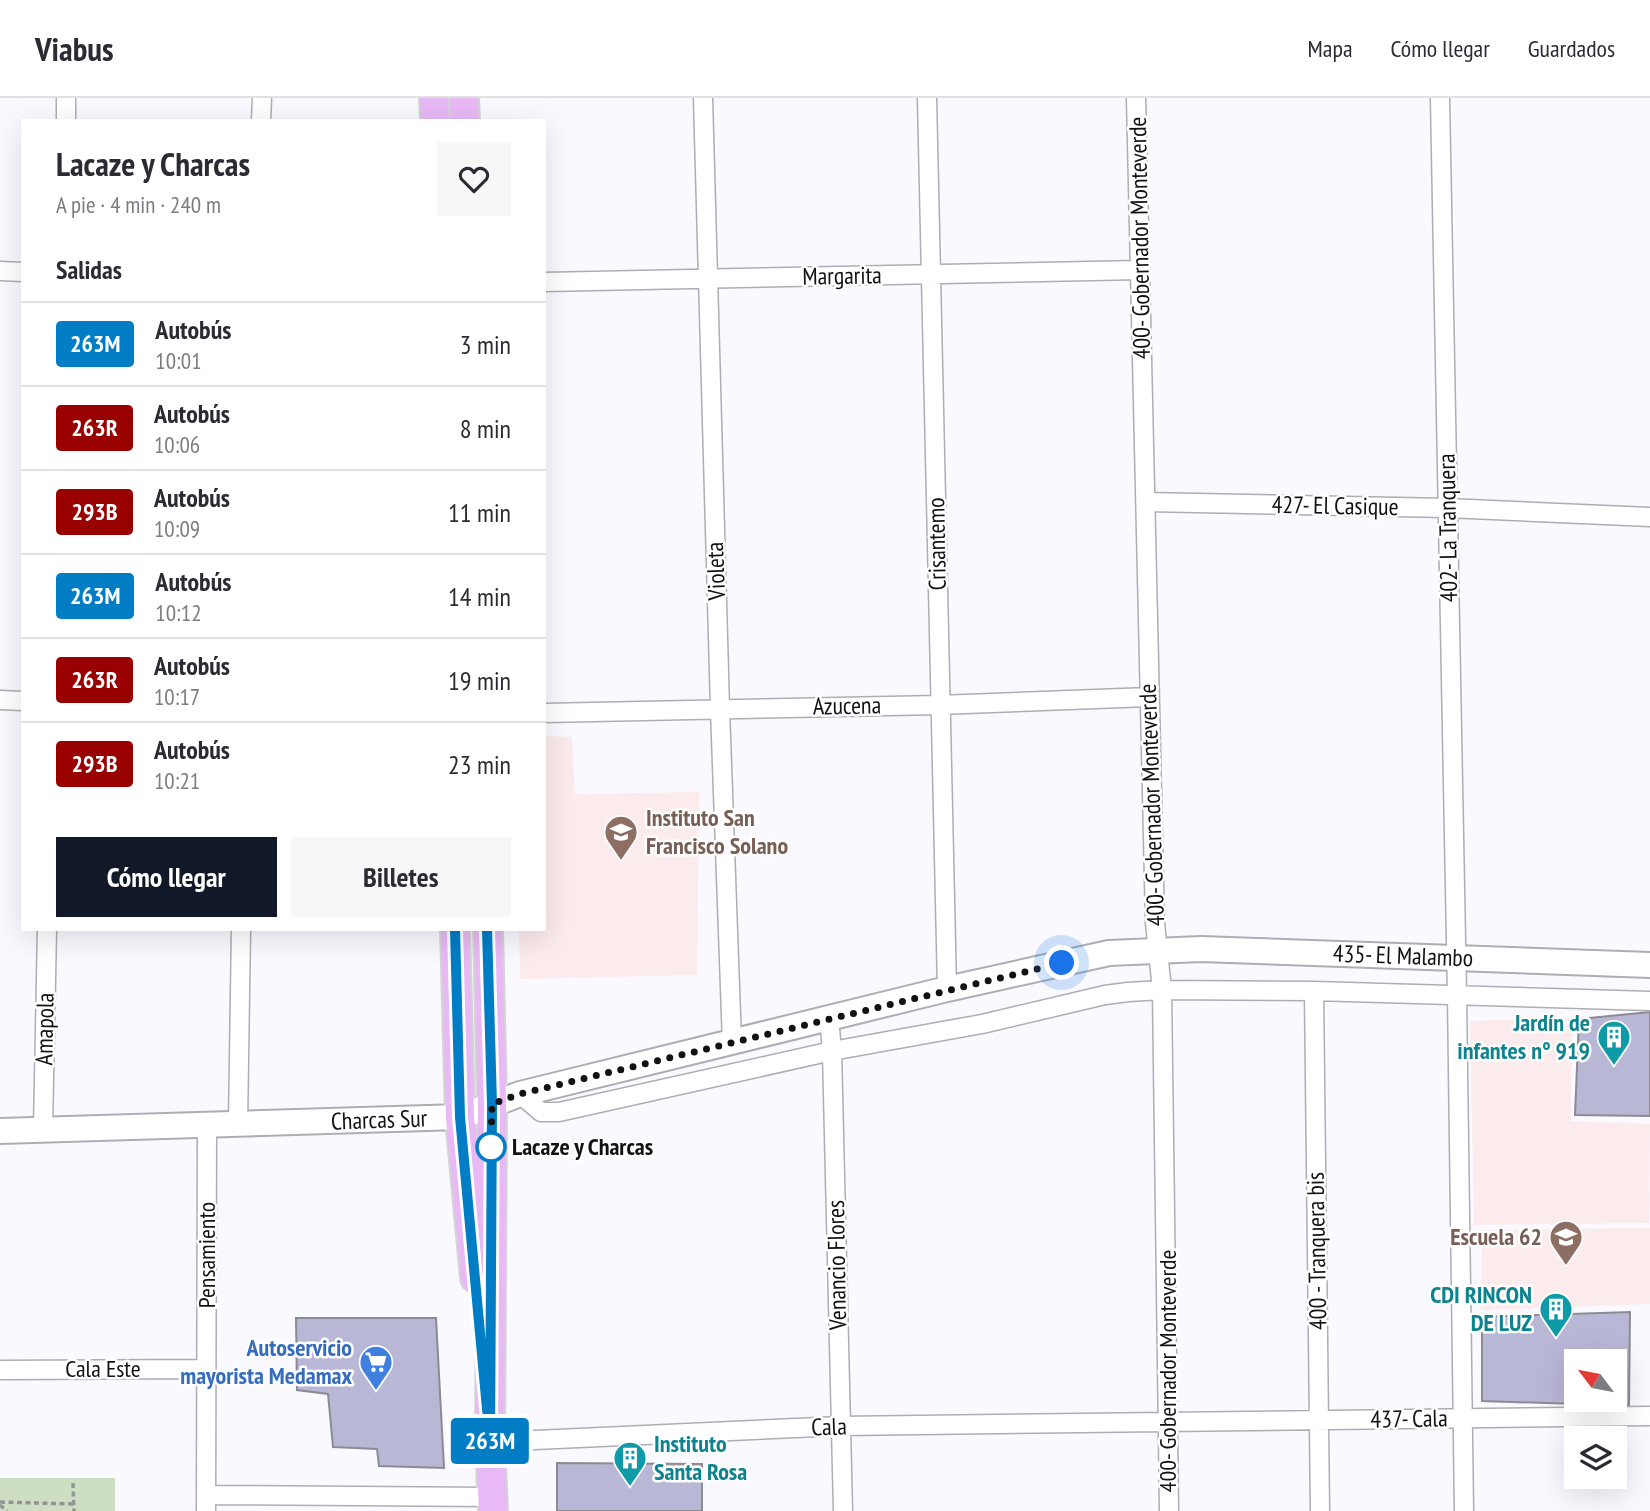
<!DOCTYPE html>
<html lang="es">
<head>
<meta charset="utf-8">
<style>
	body { margin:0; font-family:"PT Sans Narrow",sans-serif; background:#f7f7f7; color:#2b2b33; height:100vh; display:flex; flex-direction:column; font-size:26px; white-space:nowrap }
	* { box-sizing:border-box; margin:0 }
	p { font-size:23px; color:#7c7c81 }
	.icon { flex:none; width:38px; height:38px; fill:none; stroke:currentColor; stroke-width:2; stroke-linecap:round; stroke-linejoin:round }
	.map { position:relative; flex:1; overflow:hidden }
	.side { position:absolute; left:21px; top:21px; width:525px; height:812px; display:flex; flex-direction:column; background:#fff; border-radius:0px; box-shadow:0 7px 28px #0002 }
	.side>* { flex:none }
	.badge { padding:0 14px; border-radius:5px; font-size:24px; line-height:46px }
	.needle { width:46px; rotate:302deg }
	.controls { position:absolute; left:1564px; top:1251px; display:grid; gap:14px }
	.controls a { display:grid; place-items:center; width:63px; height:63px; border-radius:0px; background:#fff; box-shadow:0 7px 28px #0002; font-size:35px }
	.you { position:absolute; width:35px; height:35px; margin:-18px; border:5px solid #fff; border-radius:50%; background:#1a73e8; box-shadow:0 0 0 10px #1a73e833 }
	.map>.badge { position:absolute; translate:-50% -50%; box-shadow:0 0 0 4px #fff }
	h2 { padding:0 35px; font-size:26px; line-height:63px }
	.round { display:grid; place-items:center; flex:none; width:74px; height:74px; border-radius:0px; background:#f7f7f7 }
	.headline { display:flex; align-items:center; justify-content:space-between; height:119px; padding:0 35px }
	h1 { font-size:33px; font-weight:700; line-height:52px }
	.action { display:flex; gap:14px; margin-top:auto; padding:14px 35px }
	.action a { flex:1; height:80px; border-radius:0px; background:#111827; color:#fff; font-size:28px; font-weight:700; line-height:80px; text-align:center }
	.action a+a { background:#f7f7f7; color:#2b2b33 }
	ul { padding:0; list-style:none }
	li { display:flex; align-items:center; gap:21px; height:84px; padding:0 35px; border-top:2px solid #e1e1e2 }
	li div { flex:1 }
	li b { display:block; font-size:26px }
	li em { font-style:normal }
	li .badge { min-width:77px; font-weight:700; text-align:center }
	header { display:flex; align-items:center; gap:42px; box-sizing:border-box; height:98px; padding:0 35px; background:#fff; border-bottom:2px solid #e1e1e2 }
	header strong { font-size:33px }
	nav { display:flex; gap:38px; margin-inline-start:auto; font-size:24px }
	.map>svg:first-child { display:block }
	.education { fill:#fcebec }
	.green { fill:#cedec2 }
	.building { fill:#b9b7d6; stroke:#8c8b91; stroke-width:2 }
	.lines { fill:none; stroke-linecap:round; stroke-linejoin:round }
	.street-casing { stroke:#adaeb3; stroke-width:21 }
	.secondary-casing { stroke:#adaeb3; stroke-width:28 }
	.primary-casing { stroke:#d4d4d5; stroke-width:32 }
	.path { stroke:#939498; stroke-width:3.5; stroke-dasharray:5 3.5; stroke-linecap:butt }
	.street { stroke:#fff; stroke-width:18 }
	.secondary { stroke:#fff; stroke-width:24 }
	.primary { stroke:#e8b9f4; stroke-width:28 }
	.line-casing { stroke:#fff; stroke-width:16 }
	.line { stroke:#007dc5; stroke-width:10 }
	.walk { stroke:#111213; stroke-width:7; stroke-dasharray:0 12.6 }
	.stop-dot { fill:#fff; stroke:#007dc5; stroke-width:3.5 }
	.labels { text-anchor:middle; stroke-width:5; stroke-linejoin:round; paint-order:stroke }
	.street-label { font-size:24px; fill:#111213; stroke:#fff }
	.education-label { font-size:24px; font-weight:bold; fill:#785e54; stroke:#fff; text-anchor:start }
	.culture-label { font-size:24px; font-weight:bold; fill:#0d838f; stroke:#fff; text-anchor:end }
	.stop-label { font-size:24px; font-weight:bold; fill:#111213; stroke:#fff; text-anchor:start }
	.shop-label { font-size:24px; font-weight:bold; fill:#366cbe; stroke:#fff; text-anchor:end }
</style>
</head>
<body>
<header>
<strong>Viabus</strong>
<nav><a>Mapa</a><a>Cómo llegar</a><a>Guardados</a></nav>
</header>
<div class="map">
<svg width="1650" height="1413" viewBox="0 0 1650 1413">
	<rect width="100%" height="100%" fill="#f9f9ff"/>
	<path class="education" d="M544,638l28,1 3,57 124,-2 -2,183 -177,4 -1,-50h25z
		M1572,920l-1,103 79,3 -1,99 -175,2 -4,-204z
		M1650,1130v76l-169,6 1,-80z"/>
	<path class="green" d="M0,1380h115v33h-115z"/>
	<path class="building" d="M1650,914v104l-75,-1 4,-96z
		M1630,1214l-1,93h-14v-43h-38v42l-95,-3v-84z
		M296,1220h140l8,150 -65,-2 -2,-17 -44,-2 -5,-53 -31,-4z
		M557,1365l145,1v47h-145z"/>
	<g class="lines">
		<defs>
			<path id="street" d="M703,0l17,611 12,334
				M927,0l20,891
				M1136,0l19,825 7,67 7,521
				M1440,0l17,896 7,517
				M66,23v-23
				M261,23l1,-23
				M0,173l23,1
				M544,184l596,-12
				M1146,404l301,6 203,9
				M0,602l23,1
				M544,615l395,-8 210,-8
				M1314,893l6,520
				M829,920l3,33 11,460
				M520,996l21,18h18l273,-61 150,-27 123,-29 23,-3 34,-2 152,1 336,10
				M238,1026l3,-195
				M43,1031l4,-200
				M0,1272l206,-1
				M490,1344l351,-16 809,-10
				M206,1397l286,2
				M206,1413l1,-386"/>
			<path id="secondary" d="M0,1033l460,-14 60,-23 427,-105 162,-36 92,-4 449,16"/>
			<path id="primary" d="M434,0l1,23
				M464,0l1,23
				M455,831l5,188 15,161
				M488,831l4,175 -2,338 3,69"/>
		</defs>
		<use href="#street" class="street-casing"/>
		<use href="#secondary" class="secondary-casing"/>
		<use href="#primary" class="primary-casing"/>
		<path class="path" d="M73,1385l1,28
			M0,1404l74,2
			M0,1407l7,6"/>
		<use href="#street" class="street"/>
		<use href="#secondary" class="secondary"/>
		<use href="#primary" class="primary"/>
	</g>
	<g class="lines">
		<defs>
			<path id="line" d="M455,831l5,188 30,324 2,-337 -5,-175"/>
		</defs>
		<use href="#line" class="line-casing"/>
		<use href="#line" class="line"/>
		<path class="walk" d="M491,1049l1,-43 28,-10 542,-131"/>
	</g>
	<defs>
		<symbol id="school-pin" viewBox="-11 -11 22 30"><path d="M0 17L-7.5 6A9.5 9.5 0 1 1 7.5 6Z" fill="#8d6e63" stroke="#fff"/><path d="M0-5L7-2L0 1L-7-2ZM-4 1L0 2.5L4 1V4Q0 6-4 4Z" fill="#fff"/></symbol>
		<symbol id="building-pin" viewBox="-11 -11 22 30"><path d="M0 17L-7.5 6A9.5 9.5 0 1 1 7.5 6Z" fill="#0f9aa8" stroke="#fff"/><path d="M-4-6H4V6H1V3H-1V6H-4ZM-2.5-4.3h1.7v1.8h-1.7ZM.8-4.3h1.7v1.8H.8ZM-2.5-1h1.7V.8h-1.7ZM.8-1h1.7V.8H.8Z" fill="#fff"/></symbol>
		<symbol id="supermarket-pin" viewBox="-11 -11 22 30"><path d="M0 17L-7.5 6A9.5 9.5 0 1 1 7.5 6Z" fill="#3f7fe0" stroke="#fff"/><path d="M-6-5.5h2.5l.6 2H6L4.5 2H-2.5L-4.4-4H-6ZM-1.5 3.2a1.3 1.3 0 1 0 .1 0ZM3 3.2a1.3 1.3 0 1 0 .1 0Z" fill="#fff"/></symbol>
	</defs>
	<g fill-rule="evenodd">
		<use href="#school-pin" x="602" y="715" width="38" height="52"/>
		<use href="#building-pin" x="1595" y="920" width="38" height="52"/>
		<use href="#school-pin" x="1547" y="1120" width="38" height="52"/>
		<use href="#building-pin" x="1537" y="1192" width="38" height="52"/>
		<use href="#supermarket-pin" x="357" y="1245" width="38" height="52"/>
		<use href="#building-pin" x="611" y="1341" width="38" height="52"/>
	</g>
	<circle class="stop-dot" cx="491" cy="1049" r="14"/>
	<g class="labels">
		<g class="street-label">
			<text transform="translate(1140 140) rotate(-91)" y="8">400- Gobernador Monteverde</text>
			<text transform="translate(842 178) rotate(-1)" y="8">Margarita</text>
			<text transform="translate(1335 408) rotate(1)" y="8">427- El Casique</text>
			<text transform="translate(1448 430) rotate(-91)" y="8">402- La Tranquera</text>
			<text transform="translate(937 446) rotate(-91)" y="8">Crisantemo</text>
			<text transform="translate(716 473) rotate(-92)" y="8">Violeta</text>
			<text transform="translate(847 608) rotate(-1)" y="8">Azucena</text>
			<text transform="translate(1152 707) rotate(-92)" y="8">400- Gobernador Monteverde</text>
			<text transform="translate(1403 858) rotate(2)" y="8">435- El Malambo</text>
			<text transform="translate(45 931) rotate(-89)" y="8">Amapola</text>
			<text transform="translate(379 1022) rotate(-2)" y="8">Charcas Sur</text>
			<text transform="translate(1317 1153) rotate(-91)" y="8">400 - Tranquera bis</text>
			<text transform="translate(207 1157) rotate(-90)" y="8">Pensamiento</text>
			<text transform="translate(837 1167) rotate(-91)" y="8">Venancio Flores</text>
			<text x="103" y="1279">Cala Este</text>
			<text transform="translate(1168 1273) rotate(-90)" y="8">400- Gobernador Monteverde</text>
			<text transform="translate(1409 1321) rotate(-1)" y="8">437- Cala</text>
			<text transform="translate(829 1329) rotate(-2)" y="8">Cala</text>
		</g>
		<g class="education-label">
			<text x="646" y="728">Instituto San<tspan x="646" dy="28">Francisco Solano</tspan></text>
			<text x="1542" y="1147" text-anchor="end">Escuela 62</text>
		</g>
		<g class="culture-label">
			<text x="1590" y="933">Jardín de<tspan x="1590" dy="28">infantes n° 919</tspan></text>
			<text x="1532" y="1205">CDI RINCON<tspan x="1532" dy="28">DE LUZ</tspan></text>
			<text x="654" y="1354" text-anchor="start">Instituto<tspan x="654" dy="28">Santa Rosa</tspan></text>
		</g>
		<g class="stop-label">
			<text x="512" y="1057">Lacaze y Charcas</text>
		</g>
		<g class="shop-label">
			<text x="352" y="1258">Autoservicio<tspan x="352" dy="28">mayorista Medamax</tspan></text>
		</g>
	</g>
</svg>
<div class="controls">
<a><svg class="needle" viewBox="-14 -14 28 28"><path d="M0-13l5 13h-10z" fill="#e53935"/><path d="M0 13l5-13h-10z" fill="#7c7c81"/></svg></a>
<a><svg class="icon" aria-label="layers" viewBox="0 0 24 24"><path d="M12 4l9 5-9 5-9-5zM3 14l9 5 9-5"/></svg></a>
</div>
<div class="you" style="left:1062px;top:865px"></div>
<b class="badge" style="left:490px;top:1343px;background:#007dc5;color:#fff">263M</b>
<section class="side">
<div class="headline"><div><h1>Lacaze y Charcas</h1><p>A pie · 4 min · 240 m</p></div><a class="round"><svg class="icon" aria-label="heart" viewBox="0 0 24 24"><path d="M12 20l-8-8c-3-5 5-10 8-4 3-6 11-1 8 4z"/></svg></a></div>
<h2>Salidas</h2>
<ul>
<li><span class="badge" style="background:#007dc5;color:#fff">263M</span><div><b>Autobús</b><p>10:01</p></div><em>3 min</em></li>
<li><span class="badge" style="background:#990100;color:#fff">263R</span><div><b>Autobús</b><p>10:06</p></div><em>8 min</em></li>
<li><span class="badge" style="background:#990100;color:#fff">293B</span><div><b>Autobús</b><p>10:09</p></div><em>11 min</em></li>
<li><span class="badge" style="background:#007dc5;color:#fff">263M</span><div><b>Autobús</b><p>10:12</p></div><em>14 min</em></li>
<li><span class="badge" style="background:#990100;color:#fff">263R</span><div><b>Autobús</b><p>10:17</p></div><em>19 min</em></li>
<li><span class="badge" style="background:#990100;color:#fff">293B</span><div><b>Autobús</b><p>10:21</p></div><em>23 min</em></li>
</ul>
<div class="action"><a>Cómo llegar</a><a>Billetes</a></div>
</section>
</div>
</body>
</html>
